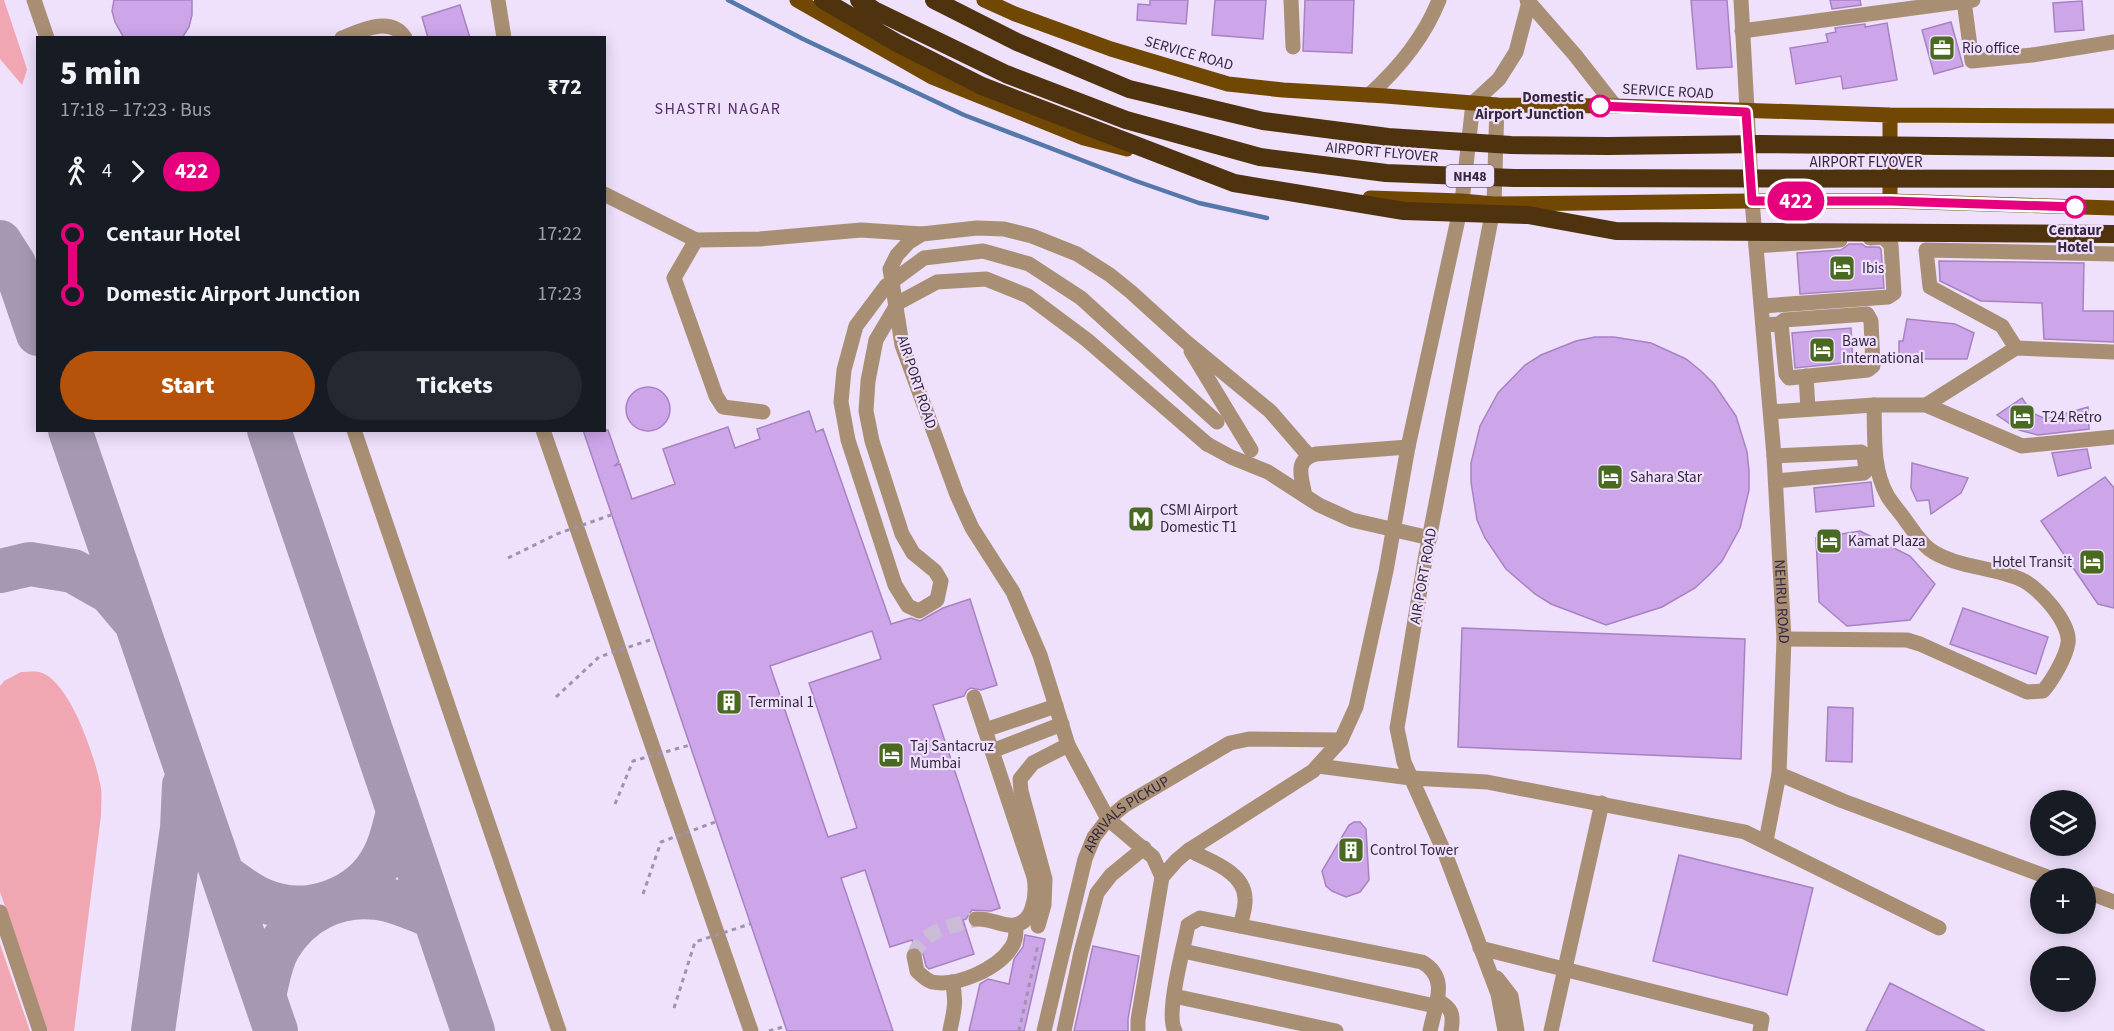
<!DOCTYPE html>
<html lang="en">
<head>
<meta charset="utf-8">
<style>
	body { margin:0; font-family:"Source Sans 3",sans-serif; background:#242831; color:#f1f3f6; height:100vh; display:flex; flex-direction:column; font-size:22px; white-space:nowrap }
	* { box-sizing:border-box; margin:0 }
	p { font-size:20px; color:#9ea1a6 }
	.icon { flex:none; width:33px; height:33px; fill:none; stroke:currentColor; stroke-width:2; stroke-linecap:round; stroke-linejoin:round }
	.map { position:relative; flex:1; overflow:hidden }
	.panel { position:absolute; left:36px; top:36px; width:570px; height:396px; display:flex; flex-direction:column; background:#171b24; border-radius:0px; box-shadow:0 3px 15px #0003 }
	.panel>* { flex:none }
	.badge { padding:0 12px; border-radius:20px; font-size:21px; line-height:39px }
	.tools { position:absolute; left:2030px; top:790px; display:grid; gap:12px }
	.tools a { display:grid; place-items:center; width:66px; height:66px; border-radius:50%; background:#171b24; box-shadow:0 3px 15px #0003; font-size:30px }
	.map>.badge { position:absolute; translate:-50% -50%; box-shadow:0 0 0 3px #fff }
	.legs { display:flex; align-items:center; gap:9px; height:66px; padding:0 24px; font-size:20px }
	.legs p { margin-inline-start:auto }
	.summary { display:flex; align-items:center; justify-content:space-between; height:102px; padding:0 24px }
	h1 { font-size:33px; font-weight:800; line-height:45px }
	.cta { display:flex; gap:12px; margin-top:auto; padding:12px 24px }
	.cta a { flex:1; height:69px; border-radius:36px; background:#b45309; color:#fff; font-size:24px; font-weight:800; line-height:69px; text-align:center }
	.cta a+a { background:#242831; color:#f1f3f6 }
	ul { padding:0 24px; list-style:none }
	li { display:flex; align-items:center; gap:21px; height:60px; font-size:22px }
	li i { display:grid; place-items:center; width:9px; height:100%; margin:0 8px; background:currentColor }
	li i::after { content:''; width:15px; height:15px; margin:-8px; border:4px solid; border-radius:50%; background:#171b24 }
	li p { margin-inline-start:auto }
	li:first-child i { background:linear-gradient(#0000 50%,currentColor 0) }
	li:last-child i { background:linear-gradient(currentColor 50%,#0000 0) }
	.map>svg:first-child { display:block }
	.green { fill:#f1a7b1 }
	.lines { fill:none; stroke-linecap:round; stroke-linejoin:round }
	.stream { stroke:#5378a9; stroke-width:4.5 }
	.taxiway { stroke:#a698b3; stroke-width:44 }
	.building { fill:#cda6e9; stroke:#a782c2; stroke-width:1.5; fill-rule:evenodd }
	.minor-tunnel { stroke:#cabbd6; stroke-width:15; stroke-dasharray:15 8; stroke-linecap:butt }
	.path { stroke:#a192ad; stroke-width:3; stroke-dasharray:4.5 4.5; stroke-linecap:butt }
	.minor { stroke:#a88f74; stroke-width:15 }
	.major { stroke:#714704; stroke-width:15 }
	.path-bridge { stroke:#a192ad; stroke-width:3; stroke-dasharray:4.5 4.5; stroke-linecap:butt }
	.minor-bridge { stroke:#a88f74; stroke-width:15 }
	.highway-bridge { stroke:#4f330e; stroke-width:18 }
	.line-1-casing { stroke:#fff; stroke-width:14 }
	.line-1 { stroke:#e6007e; stroke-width:9 }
	.stop-1-dot { fill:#fff; stroke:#e6007e; stroke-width:3 }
	.labels { text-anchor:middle; stroke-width:4.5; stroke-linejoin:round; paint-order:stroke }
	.shield { fill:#efe0fc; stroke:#6d5d78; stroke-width:1.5 }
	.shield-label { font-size:14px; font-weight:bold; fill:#352540 }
	.poi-label { font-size:15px; fill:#352540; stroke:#efe0fc; text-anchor:start }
	.street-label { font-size:15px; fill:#352540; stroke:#efe0fc }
	.stop-label { font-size:15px; font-weight:bold; fill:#352540; stroke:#efe0fc; text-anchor:end }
	.neighbourhood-label { font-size:16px; letter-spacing:1.5px; fill:#502d66; stroke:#efe0fc }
</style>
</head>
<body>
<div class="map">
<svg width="2114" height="1031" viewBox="0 0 2114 1031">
	<rect width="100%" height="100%" fill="#efe0fc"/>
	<path class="green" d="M0,0h4l21,63 2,7 -5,15 -22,-26z
		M21,672c5,0 13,-1 18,0 31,7 57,88 62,116 1,8 0,18 0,27l-27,216h-26l-48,-139v-206l4,-5z
		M0,944l30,87h-30z"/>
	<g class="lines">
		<path class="stream" d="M728,0l75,39 161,76 172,66 63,22 68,15"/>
		<path class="taxiway" d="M0,242l14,22 24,70
			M70,430l206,601
			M269,430l204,601
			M0,571l30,-7 43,7 37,21 22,26
			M223,875c12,9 25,19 39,25 44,19 100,0 122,-44 7,-13 10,-29 14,-44
			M264,996c4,-16 6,-34 15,-49 20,-35 58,-54 98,-49 19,2 39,12 57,19
			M153,1031l29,-203 2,-43"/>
	</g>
	<path class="building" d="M114,0h78v15l-3,12 -7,11h-58l-9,-16 -3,-11z
		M1150,0h38l-2,24 -49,-4 1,-16 12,1z
		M1215,0h51l-3,39 -51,-4z
		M1305,0h49l-2,53 -49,-2z
		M1691,0h36l5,67 -35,2z
		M1830,0h30l1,5 -29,4z
		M2082,1l2,29 -29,2 -2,-29z
		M460,5l10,33h-42l-6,-21z
		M1951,22l12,44 -29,8 -12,-44z
		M1887,23l10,57 -54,9 -2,-13 -45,8 -6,-36 38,-6 -2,-8 10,-2 -1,-4 30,-4v3z
		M1849,244h13l4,3h13l2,2 3,39 -84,6 -3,-41 44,-3z
		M1939,261l145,2 -1,48h31v31l-70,-3 -2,-36 -61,-2 -41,-20z
		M1907,319l48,5 19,9 -7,26h-68v-18h4z
		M1851,328l2,34 -58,6 -3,-35z
		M1595,337h19l37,6 35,16 15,12 13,13 22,32 11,36 2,19v19l-9,38 -18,33 -13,14 -14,13 -33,19 -56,18 -55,-21 -16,-10 -29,-25 -21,-31 -8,-18 -6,-38v-19l9,-37 18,-33 27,-28 16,-10 35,-14z
		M626 409a22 22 0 1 1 44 0a22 22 0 1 1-44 0Z
		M2022,398l10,15 14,6 42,-12 1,22 -51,6 -19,-5 -22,-15z
		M809,411l7,21 7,-3 68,195 20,-6 9,3 23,-13 27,-9 27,86 -16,5 -10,-2 -4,2 -3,6 -31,9 67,203 -9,3 -19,-1 -6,9 -3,1 11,34 -45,15 -3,-3 -4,-16 -8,-4 -2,-6 -22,7 -25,-77 -24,8 52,153h-106l-204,-601h25l11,32 -5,4 6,-2 12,35 43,-15 -12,-35 65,-22 7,21 25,-9 -3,-10zM872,631l9,28 -72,24 48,145 -29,9 -58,-171z
		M2087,449l4,19 -33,8 -6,-23z
		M1912,463l56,15 -7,15 -30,21 -2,-14 -12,1 -6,-13z
		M2105,477l9,11v120l-16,-4 -57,-83z
		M1871,482l3,24 -58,6 -2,-24z
		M1860,531l50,25 25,28 -25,36 -63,6 -28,-24 -3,-64z
		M1963,608l85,29 -12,37 -86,-30z
		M1462,628l283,11 -4,120 -283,-12z
		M1828,707l25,1 -1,54 -26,-1z
		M1354,822h6l6,7 3,51 -9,12 -14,5 -14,-6 -6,-5 -4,-15 27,-46z
		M1679,855l134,33 -26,107 -134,-34z
		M1025,935l20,4 -21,92h-55l11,-47 8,-5 21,5 5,-25 9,-12z
		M1093,946l46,10 -11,63v12h-54z
		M1890,983l95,48h-119z"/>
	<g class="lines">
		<path class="minor-tunnel" d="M914,956c7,-26 40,-30 62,-37"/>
		<path class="path" d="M769,1031l17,-5
			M1019,1031l19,-86"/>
		<g class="minor">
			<path d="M34,0l13,38"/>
			<path d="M498,0l6,38"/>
			<path d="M1291,0l2,47"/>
			<path d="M1527,0l48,55 40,51"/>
			<path id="s1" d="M1741,0l11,201 22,255 10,183 -5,135 -13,67"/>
			<path d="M1964,1l8,60 60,-6 82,-13"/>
			<path d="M1742,31l231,-31"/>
			<path d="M342,38c18,-7 49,-23 63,0"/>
			<path d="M1369,95c30,-27 55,-57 70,-95"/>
			<path d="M1497,105l-3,99 -69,356 -28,168 7,34 42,94 52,138 7,37"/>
			<path d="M604,194l92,46 64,-1 101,-9 61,4"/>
			<path d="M696,240l-22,38 42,118 7,11 40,5"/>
			<path d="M1756,246l84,-6"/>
			<path d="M1762,306l126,-9 6,-4 -3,-48 -8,-8 -13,1"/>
			<path d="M1764,325l15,-1 5,-4 83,-6 4,7 2,45 -5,4 -79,8 -3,-4 -5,-51"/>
			<path d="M2016,348l-14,-22 -72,-39 -4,-37 188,4"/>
			<path d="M1191,351l60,99"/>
			<path d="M1806,376l2,33"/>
			<path d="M1926,405l90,-57 98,4"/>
			<path d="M1771,412l103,-7h52l96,41 92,-9"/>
			<path d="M354,430l205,601"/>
			<path d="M543,430l208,601"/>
			<path d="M1207,444l24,13 37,15 51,33 33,15 78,18"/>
			<path d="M1774,456l87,-4 3,2 2,17 -2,2 -88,8"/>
			<path d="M1305,496c-3,-18 -12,-36 11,-42l92,-7"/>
			<path d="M1784,639l123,1 13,4 107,48 16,-1c9,-10 23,-34 25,-48 3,-20 -30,-57 -48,-64 -27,-12 -67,-12 -91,-30 -9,-7 -16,-19 -23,-28 -6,-9 -14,-17 -19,-26 -15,-27 -12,-60 -13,-90"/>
			<path d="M974,697l60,180c3,17 0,51 -25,48 -12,-1 -20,-7 -33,-6"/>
			<path d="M985,730l71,-24"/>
			<path d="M992,751l70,-27"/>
			<path d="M1318,766l93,12 76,4 258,50 194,96"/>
			<path d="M1779,774l64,27 210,78"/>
			<path d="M1189,850c20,11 55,21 56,48 1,9 -3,20 -5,28"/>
			<path d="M1162,877l-9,-20 -45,-38 -40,-74 -28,-90 -27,-63 -41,-64 -15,-33 -55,-150 -12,-76 7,-14 12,-13 13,-8 55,-6 27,1 28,7 45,18 33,21 21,17 54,49 85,70 39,45"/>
			<path d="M2085,891l29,11"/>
			<path d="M0,912l40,119"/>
			<path d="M1038,926l6,-21 1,-26 -24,-88 -1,-12 13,-16 35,-18"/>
			<path d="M1480,948l282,71 -2,12"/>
			<path d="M1183,951l252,55"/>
			<path d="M914,956l3,15c4,4 9,9 15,11 25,5 65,-13 79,-34 5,-7 5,-14 5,-23"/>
			<path d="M1497,978l14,18 6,35"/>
			<path d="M1174,996l162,35"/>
			<path d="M1437,1000c15,8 17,14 14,31"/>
			<path d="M950,1030c4,-18 7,-30 2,-48"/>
			<path id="s2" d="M1044,1031l41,-172 9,-22 14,-18 17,-14 105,-62 19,-4 92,1"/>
			<path d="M1064,1031l17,-79 16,-59 14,-18 33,-27"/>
			<path d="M1138,1031v-11l24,-143 15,-17 12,-10 124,-79 28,-31 15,-33 30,-136 22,-124 54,-246 11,-98 26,-24 17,-27 13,-50"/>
			<path d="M1175,1031c-10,-17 9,-84 13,-106l12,-7 222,44c28,16 13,43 8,69"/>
			<path d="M1551,1031l51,-228"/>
		</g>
		<path class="major" d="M797,0l135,77 152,61 43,11
			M984,0l31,14 96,35 117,35 55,6 103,6 111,9 118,1 275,9 224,1
			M1370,198l92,3 32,3 258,-3h138l224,7
			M1890,201v-86"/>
		<path class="path-bridge" d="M508,558l49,-24 54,-19
			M556,697l43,-40 54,-18
			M615,804l18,-43 57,-16
			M643,894l18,-52 54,-20
			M674,1008l21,-66 55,-18"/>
		<path class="minor-bridge" d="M1207,444l-120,-104 -59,-44 -42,-17 -49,3 -39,21 -22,37 -8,41 -2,30 6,30 30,93 11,19 22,18 6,10 -4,19 -18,11 -11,-5 -13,-21 -47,-145 -7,-38 3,-32 12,-44 30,-40 38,-28 59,-7 46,13 52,34 136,124"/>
		<path class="highway-bridge" d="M823,0l74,43 85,43 252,97 170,28 124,4 88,16 498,3
			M859,0l15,10 132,64 120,46 134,37 126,16 128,5 600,1
			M934,0l83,42 112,47 134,32 125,16 123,8 97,1 153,-2 353,4"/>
	</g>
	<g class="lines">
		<defs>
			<path id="line-1" d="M1600,106l146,6 6,89h138l185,6"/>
		</defs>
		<use href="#line-1" class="line-1-casing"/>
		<use href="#line-1" class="line-1"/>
	</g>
	<defs>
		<symbol id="office-square" viewBox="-11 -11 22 22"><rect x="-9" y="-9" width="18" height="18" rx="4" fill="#496a20" stroke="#efe0fc"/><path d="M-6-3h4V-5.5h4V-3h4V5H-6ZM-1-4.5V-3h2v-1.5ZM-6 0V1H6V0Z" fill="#fff"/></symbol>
		<symbol id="hotel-square" viewBox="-11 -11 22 22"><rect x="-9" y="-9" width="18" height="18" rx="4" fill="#496a20" stroke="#efe0fc"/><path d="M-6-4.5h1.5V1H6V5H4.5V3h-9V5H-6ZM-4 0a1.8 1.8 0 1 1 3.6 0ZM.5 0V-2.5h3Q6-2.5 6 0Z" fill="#fff"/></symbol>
		<symbol id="metro-square" viewBox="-11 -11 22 22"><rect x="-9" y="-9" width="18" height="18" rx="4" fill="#496a20" stroke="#efe0fc"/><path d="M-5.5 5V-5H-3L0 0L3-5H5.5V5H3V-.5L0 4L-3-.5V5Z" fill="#fff"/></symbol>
		<symbol id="building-square" viewBox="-11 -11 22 22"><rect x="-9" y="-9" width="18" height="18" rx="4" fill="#496a20" stroke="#efe0fc"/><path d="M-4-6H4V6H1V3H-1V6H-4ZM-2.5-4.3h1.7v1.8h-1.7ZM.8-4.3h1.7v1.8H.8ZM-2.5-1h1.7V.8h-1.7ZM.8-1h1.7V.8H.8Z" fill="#fff"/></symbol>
	</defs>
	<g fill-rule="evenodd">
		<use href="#office-square" x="1927" y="33" width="30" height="30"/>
		<use href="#hotel-square" x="1827" y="253" width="30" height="30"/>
		<use href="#hotel-square" x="1807" y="335" width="30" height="30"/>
		<use href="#hotel-square" x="2007" y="402" width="30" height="30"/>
		<use href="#hotel-square" x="1595" y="462" width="30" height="30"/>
		<use href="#metro-square" x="1126" y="504" width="30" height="30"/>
		<use href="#hotel-square" x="1814" y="526" width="30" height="30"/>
		<use href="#hotel-square" x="2077" y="547" width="30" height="30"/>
		<use href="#building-square" x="714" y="687" width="30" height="30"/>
		<use href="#hotel-square" x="876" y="740" width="30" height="30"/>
		<use href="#building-square" x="1336" y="835" width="30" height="30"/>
	</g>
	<g class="stop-1-dot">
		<circle cx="1600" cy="106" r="10"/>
		<circle cx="2075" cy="207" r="10"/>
	</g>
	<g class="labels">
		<rect class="shield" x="1446" y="165" width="48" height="22" rx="4.5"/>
		<g class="shield-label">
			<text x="1470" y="181">NH48</text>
		</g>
		<g class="poi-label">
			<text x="1962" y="53">Rio office</text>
			<text x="1862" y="273">Ibis</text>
			<text x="1842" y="346">Bawa<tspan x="1842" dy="17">International</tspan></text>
			<text x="2042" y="422">T24 Retro</text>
			<text x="1630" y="482">Sahara Star</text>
			<text x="1160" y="515">CSMI Airport<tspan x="1160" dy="17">Domestic T1</tspan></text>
			<text x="1848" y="546">Kamat Plaza</text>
			<text x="2072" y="567" text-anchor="end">Hotel Transit</text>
			<text x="748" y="707">Terminal 1</text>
			<text x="910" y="751">Taj Santacruz<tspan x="910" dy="17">Mumbai</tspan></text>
			<text x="1370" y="855">Control Tower</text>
		</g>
		<g class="street-label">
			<text transform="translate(1189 53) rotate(16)" y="5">SERVICE ROAD</text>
			<text transform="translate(1668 91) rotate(3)" y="5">SERVICE ROAD</text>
			<text transform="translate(1382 152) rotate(5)" y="5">AIRPORT FLYOVER</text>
			<text x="1866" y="167">AIRPORT FLYOVER</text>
			<text transform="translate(917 382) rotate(72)" y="5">AIR PORT ROAD</text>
			<text transform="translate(1423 576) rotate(-80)" y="5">AIR PORT ROAD</text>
			<text dy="5" stroke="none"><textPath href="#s1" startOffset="603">NEHRU ROAD</textPath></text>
			<text dy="5" stroke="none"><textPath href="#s2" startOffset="240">ARRIVALS PICKUP</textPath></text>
		</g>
		<g class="stop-label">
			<text x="1584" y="102">Domestic<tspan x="1584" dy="17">Airport Junction</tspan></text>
			<text x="2075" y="235" text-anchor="middle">Centaur<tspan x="2075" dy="17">Hotel</tspan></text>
		</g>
		<g class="neighbourhood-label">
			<text x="718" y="114">SHASTRI NAGAR</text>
		</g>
	</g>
</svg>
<div class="tools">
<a><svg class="icon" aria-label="layers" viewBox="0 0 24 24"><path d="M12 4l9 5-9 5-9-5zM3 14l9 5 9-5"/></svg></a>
<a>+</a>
<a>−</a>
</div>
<b class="badge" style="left:1796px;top:201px;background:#e6007e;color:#fff">422</b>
<section class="panel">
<div class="summary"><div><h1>5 min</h1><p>17:18 – 17:23 · Bus</p></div><b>₹72</b></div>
<div class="legs"><svg class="icon" aria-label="walk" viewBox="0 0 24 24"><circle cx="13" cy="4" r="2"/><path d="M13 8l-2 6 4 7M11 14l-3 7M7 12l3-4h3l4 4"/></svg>4<svg class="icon" aria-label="forward" viewBox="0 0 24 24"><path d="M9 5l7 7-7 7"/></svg><b class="badge" style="background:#e6007e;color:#fff">422</b></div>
<ul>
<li><i style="color:#e6007e"></i><b>Centaur Hotel</b><p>17:22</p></li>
<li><i style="color:#e6007e"></i><b>Domestic Airport Junction</b><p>17:23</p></li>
</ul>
<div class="cta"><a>Start</a><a>Tickets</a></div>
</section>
</div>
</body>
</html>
